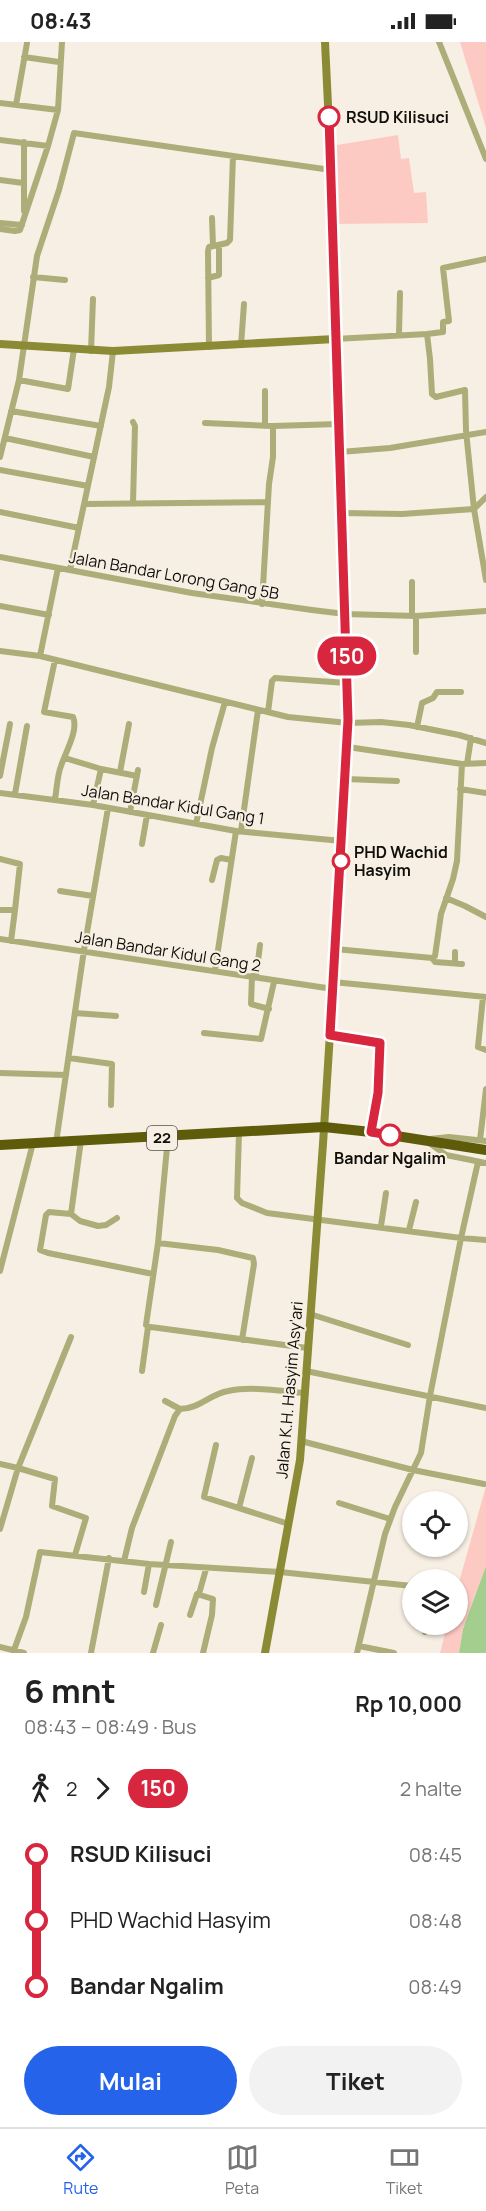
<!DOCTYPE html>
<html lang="id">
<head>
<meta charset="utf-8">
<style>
	body { margin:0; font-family:Manrope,sans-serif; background:#f2f2f2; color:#222; height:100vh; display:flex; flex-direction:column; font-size:22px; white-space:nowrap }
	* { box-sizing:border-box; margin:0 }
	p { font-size:20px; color:#767676 }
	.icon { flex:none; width:33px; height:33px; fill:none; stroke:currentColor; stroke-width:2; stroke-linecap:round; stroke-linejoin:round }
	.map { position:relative; height:1611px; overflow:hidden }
	.details { display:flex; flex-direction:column; background:#fff; flex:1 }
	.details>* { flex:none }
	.badge { padding:0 12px; border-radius:20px; font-size:21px; line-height:39px }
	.fabs { position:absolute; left:402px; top:1449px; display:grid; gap:12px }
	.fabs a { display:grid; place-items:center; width:66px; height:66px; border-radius:50%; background:#fff; box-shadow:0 2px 4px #0004; font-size:30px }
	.map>.badge { position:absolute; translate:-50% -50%; box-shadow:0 0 0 3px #fff }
	.legs { display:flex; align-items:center; gap:9px; height:66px; padding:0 24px; font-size:20px }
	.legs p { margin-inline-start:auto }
	.head { display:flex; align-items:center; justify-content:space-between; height:102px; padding:0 24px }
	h1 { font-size:33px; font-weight:700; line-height:45px }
	.button { display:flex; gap:12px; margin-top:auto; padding:12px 24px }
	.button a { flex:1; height:69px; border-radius:36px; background:#2563eb; color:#fff; font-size:24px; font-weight:700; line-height:69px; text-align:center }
	.button a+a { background:#f2f2f2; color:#222 }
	ul { padding:0 24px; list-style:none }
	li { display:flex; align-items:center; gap:21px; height:66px; font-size:22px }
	li i { display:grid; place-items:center; width:9px; height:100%; margin:0 8px; background:currentColor }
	li i::after { content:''; width:15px; height:15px; margin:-8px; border:4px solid; border-radius:50%; background:#fff }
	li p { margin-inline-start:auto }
	li:first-child i { background:linear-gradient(#0000 50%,currentColor 0) }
	li:last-child i { background:linear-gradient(currentColor 50%,#0000 0) }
	.status { display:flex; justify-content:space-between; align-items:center; height:42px; padding:0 30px; background:#fff; direction:ltr }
	.status svg { height:16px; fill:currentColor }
	.dock { display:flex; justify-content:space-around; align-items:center; height:84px; border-top:2px solid #e0e0e0; background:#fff; font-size:16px; color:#767676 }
	.dock a { display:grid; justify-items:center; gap:3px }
	.dock .current { color:#2563eb }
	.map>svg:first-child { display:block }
	.green { fill:#fccac2 }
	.water { fill:#a3ce8d }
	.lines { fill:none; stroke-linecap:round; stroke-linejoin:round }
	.street { stroke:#acad78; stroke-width:6 }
	.secondary { stroke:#8c8b35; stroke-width:8 }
	.highway { stroke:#5e5c0b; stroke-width:10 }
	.line-1-casing { stroke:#fff; stroke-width:14 }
	.line-1 { stroke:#d7263d; stroke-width:9 }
	.stop-1-dot { fill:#fff; stroke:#d7263d; stroke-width:3 }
	.labels { text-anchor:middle; stroke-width:4.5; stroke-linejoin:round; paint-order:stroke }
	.shield { fill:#f7efe3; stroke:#56524c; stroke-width:1.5 }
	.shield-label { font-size:15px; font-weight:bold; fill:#110f0b }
	.stop-label { font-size:16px; font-weight:bold; fill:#110f0b; stroke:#f7efe3; text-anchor:start }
	.street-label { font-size:16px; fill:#110f0b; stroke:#f7efe3 }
</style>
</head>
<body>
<div class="status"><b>08:43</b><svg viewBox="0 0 49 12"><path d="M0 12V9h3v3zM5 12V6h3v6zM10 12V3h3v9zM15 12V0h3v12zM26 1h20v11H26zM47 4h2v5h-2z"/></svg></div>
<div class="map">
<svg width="486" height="1611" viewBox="0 0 486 1611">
	<rect width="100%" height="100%" fill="#f7efe3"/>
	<path class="green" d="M460,0h26v86z
		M398,93l3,24 8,-1 5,35 12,-1 2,31 -96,1 -1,-78z
		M486,1444v80l-23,63 -4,24h-19l7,-28 11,-1v-38z"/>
	<path class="water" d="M486,1524v87h-27l4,-24z"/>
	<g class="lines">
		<path class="street" d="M439,0l47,117
			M24,15l35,5
			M0,61l58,7
			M16,63l11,-62
			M0,98l48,6
			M24,100v69
			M0,138l23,3
			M212,176l1,28
			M0,181l22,2
			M0,187l15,2 5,-1 28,-84 10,-36 4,-68
			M33,235l32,3
			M208,236l11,-3v-30
			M399,292l1,-41
			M427,292l16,-2v-10l6,-1 -6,-53 43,-9
			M335,297l92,-5 3,25 2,35 4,3 29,-7 1,41 8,78 12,71
			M241,303l3,-41
			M209,305l-1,-96 1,-4 18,-4 3,-3 3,-84
			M91,309l2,-52
			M19,338l18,-124 22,-66 15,-57 257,37
			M11,369l90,15
			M133,380l2,4 -2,77
			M205,381l68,3 66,-2
			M265,384v-35
			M5,396l89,19
			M340,410l50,-4 96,-16
			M0,415l19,-77 49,9 6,-40
			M0,428l88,16
			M85,462l183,-2
			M0,470l79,16
			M342,471l60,1 72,-5 12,-12
			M0,515l192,36 120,17 33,4 71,2 70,-5
			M70,528l39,-183 4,-36
			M412,540v34
			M262,562l7,-120 4,-27v-31
			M0,564l49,9
			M0,609l40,5 248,61 60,6 33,-1 28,3 50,10 27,8
			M416,610v-36
			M40,614l18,-88
			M268,670l4,-31 3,-3 72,5
			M417,685l5,-24 11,-5 4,-6h24
			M348,705l114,17 24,-1
			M65,716l36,11 -8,36
			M467,722l4,-26
			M101,727l36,7
			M120,730l9,-48
			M0,734l10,-52
			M346,737l51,2
			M460,747l26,4
			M0,751l93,12 143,26 106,10
			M15,752l12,-68
			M55,757c2,-11 2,-23 6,-33 4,-13 18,-36 12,-49l-29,-5 11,-52
			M130,770l8,-42
			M196,782l16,-76 13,-46
			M241,789l17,-121
			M142,802l5,-29
			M0,817l20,5 -5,46
			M212,838l5,-20 4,-2 10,2
			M60,849l33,5
			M446,856l19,8 21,11
			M0,868h15l-4,31
			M0,897l333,50
			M335,907l97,9 3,-2 6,-42 12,-35 4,-18 5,-97
			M432,916l3,4 27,2
			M455,921v-11
			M215,928l21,-139
			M252,934l-1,28 18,5
			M256,935l4,-32
			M333,940l153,15
			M483,955l-5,50 8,3
			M75,971l41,3
			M204,991l57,6 13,-57
			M330,993l50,8 -1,37 -8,52
			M69,1016l43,6 -1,41
			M0,1031l66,2
			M239,1091l-2,65 5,5 25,10 194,25 -31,158 -9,57 -26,54 -10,27 -28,119
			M168,1095l-10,106 -12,82 5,2 156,21
			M430,1097l19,-2 37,4
			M480,1098l6,-51
			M428,1100l18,13 40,8
			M56,1101l28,-193 24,-142
			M478,1120l-17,76 25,2
			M71,1172l10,-74
			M117,1176l-11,7 -8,1 -18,-5 -9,-7 -22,-2 -3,3 -6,35 8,3 105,21
			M381,1184l5,-33
			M409,1188l7,-28
			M158,1201l60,7 35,8 1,6 -12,76
			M0,1229l33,-128
			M310,1272l98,31
			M71,1295l-53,131 37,11 -3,27 34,12 -11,37
			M142,1329l6,-44
			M306,1329l180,37
			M165,1359l15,8
			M301,1399l112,29 71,14
			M216,1403l-12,52 85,27
			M0,1422l18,4 -18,61
			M339,1461l51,16
			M239,1466l13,-50
			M124,1519l8,-33 43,-112 5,-7c19,0 30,-15 48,-18 24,-5 52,0 76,2
			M144,1550l5,-28
			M199,1552l7,-25
			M156,1563l15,-63
			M190,1573l7,-21 16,5 -1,16 -9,38
			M425,1590l1,-8
			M359,1604l35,7
			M0,1605l24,6
			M14,1608l12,-33 14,-65 109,12 131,8 132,14
			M91,1611l18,-95
			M153,1611l8,-28"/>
		<path class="secondary" d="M0,302l113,7 222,-12
			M265,1611l35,-193 23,-316 25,-397 -8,-295 -5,-113 -3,-150 -7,-147"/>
		<path class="highway" d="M0,1103l324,-18 47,5 115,18"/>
	</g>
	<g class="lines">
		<defs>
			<path id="line-1" d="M329,75l19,603 -18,315 50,8 -2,50 -7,39 19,3"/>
		</defs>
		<use href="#line-1" class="line-1-casing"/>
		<use href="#line-1" class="line-1"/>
	</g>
	<g class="stop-1-dot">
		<circle cx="329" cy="75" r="10"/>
		<circle cx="341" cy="819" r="8"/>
		<circle cx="390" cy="1093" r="10"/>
	</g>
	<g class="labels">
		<rect class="shield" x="147" y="1084" width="30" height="24" rx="4.5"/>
		<g class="shield-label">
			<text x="162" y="1101">22</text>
		</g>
		<g class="stop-label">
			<text x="346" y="81">RSUD Kilisuci</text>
			<text x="354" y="816">PHD Wachid<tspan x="354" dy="18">Hasyim</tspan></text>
			<text x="390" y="1122" text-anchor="middle">Bandar Ngalim</text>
		</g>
		<g class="street-label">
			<text transform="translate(174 533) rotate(10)" y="6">Jalan Bandar Lorong Gang 5B</text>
			<text transform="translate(173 762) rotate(9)" y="6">Jalan Bandar Kidul Gang 1</text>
			<text transform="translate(168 909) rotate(9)" y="6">Jalan Bandar Kidul Gang 2</text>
			<text transform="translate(289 1348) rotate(-85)" y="6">Jalan K.H. Hasyim Asy'ari</text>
		</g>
	</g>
</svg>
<div class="fabs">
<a><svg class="icon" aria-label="locate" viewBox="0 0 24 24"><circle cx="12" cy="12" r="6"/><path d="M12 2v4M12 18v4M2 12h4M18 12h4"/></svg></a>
<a><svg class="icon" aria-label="layers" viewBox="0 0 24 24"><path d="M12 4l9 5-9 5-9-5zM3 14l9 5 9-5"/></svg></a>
</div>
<b class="badge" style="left:347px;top:614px;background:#d7263d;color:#fff">150</b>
</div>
<section class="details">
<div class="head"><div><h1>6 mnt</h1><p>08:43 – 08:49 · Bus</p></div><b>Rp 10,000</b></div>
<div class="legs"><svg class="icon" aria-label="walk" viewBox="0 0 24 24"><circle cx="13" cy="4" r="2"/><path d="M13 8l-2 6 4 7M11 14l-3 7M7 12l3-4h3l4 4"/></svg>2<svg class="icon" aria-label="forward" viewBox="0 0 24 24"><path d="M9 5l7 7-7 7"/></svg><b class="badge" style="background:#d7263d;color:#fff">150</b><p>2 halte</p></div>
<ul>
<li><i style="color:#d7263d"></i><b>RSUD Kilisuci</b><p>08:45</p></li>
<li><i style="color:#d7263d"></i><span>PHD Wachid Hasyim</span><p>08:48</p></li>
<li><i style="color:#d7263d"></i><b>Bandar Ngalim</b><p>08:49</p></li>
</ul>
<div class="button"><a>Mulai</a><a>Tiket</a></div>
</section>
<nav class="dock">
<a class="current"><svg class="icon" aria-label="directions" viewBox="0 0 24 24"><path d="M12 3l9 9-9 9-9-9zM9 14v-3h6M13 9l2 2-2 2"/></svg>Rute</a>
<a><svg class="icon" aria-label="map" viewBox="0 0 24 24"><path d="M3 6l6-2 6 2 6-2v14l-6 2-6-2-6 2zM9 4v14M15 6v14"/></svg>Peta</a>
<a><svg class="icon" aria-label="tickets" viewBox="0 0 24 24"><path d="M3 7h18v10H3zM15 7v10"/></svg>Tiket</a>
</nav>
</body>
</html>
